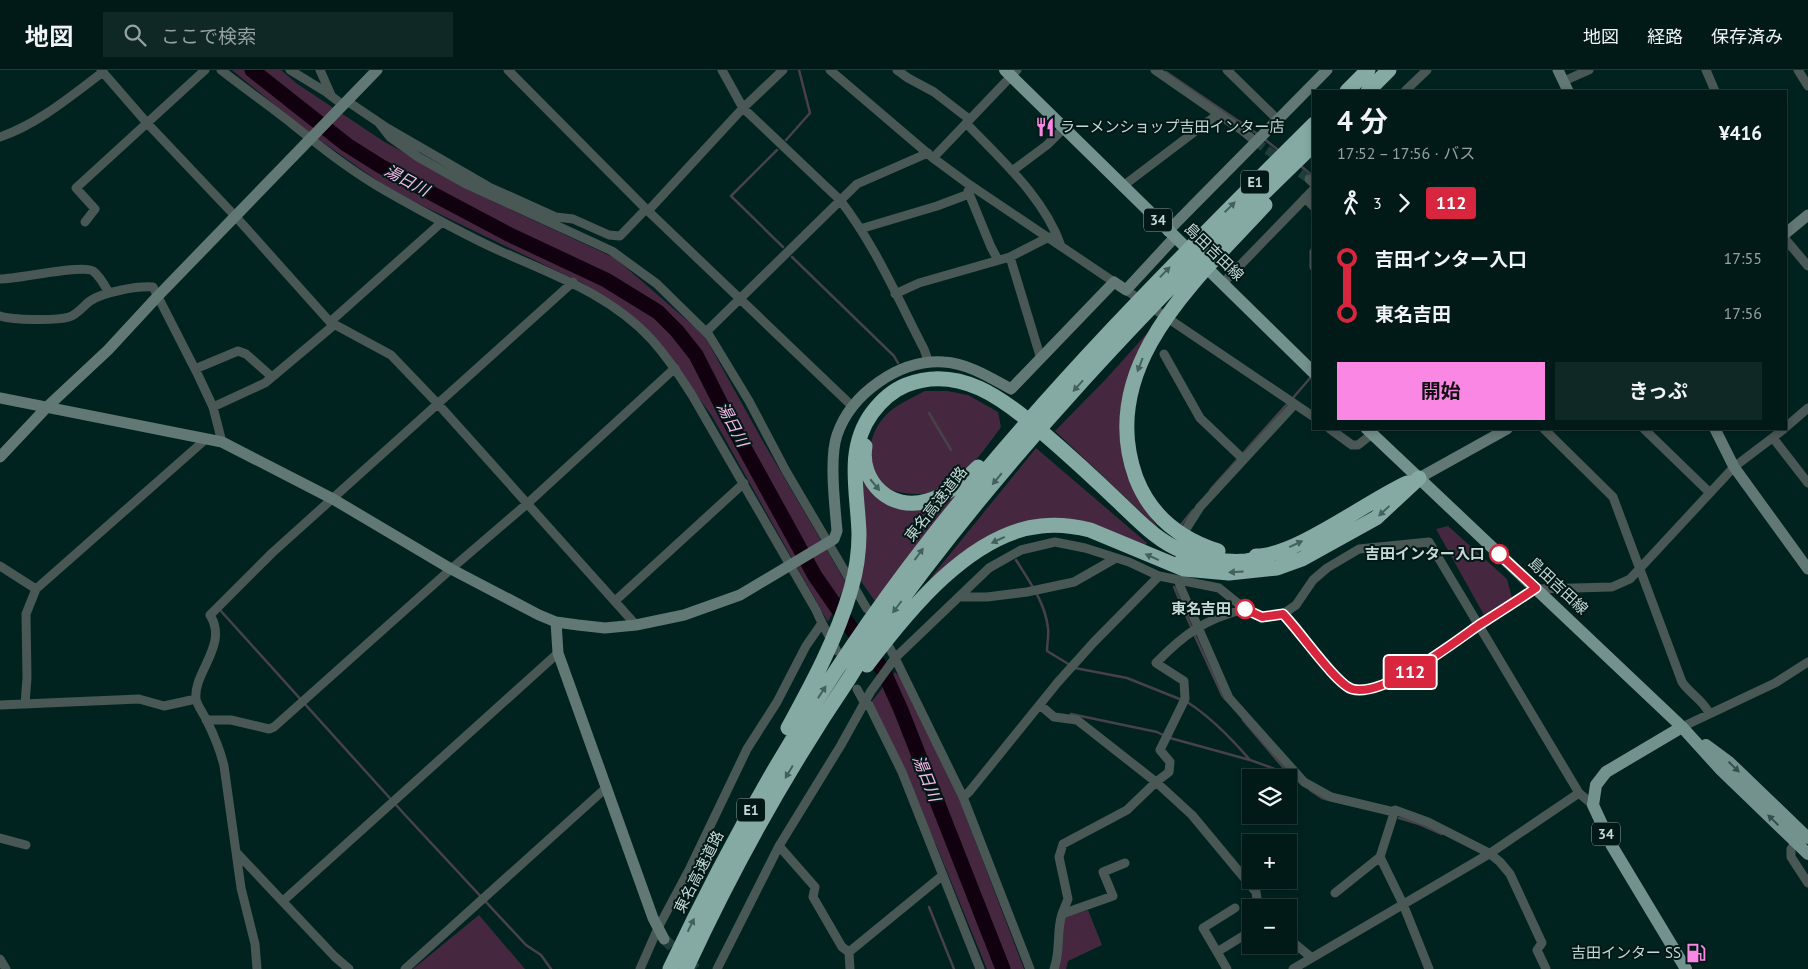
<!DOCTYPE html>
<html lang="ja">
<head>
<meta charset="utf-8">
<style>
	body { margin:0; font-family:"PT Sans","Noto Sans JP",sans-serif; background:#0f2725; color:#f1f3f6; height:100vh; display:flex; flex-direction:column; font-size:19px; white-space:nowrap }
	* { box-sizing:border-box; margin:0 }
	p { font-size:16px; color:#96a1a2 }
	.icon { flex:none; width:28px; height:28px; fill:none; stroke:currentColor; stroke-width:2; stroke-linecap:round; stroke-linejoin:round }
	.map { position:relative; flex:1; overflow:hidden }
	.side { position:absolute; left:1312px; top:20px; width:475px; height:340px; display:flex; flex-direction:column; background:#011a18; border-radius:0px; box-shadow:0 2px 8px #0003,0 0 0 1px #233837 }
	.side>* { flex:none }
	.badge { padding:0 10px; border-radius:4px; font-size:18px; line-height:32px }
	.fabs { position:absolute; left:1242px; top:699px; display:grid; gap:10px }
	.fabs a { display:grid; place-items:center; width:55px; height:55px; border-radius:0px; background:#011a18; box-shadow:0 2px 8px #0003,0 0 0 1px #233837; font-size:25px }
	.map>.badge { position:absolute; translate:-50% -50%; box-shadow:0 0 0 2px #fff }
	.legs { display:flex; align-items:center; gap:8px; height:55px; padding:0 25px; font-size:16px }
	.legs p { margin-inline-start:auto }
	.overview { display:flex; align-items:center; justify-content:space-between; height:85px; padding:0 25px }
	h1 { font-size:28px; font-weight:700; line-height:38px }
	.button { display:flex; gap:10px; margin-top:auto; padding:10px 25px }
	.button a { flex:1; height:58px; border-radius:0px; background:#fb87e5; color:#111; font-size:20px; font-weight:700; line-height:58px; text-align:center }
	.button a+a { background:#0f2725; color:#f1f3f6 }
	ul { padding:0 25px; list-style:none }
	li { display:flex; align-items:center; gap:18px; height:55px; font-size:19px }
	li i { display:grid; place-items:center; width:8px; height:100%; margin:0 6px; background:currentColor }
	li i::after { content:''; width:12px; height:12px; margin:-6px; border:4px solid; border-radius:50%; background:#011a18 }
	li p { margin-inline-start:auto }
	li:first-child i { background:linear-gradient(#0000 50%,currentColor 0) }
	li:last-child i { background:linear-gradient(currentColor 50%,#0000 0) }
	header { display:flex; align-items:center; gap:30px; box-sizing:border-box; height:70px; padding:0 25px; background:#011a18; border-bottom:1px solid #233837 }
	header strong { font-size:24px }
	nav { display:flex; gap:28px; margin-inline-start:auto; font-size:18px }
	.search { width:350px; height:45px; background:#0f2725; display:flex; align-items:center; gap:12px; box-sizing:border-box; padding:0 18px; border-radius:0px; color:#96a1a2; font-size:19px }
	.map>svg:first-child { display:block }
	.green { fill:#452840 }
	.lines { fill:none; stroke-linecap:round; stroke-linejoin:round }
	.stream { stroke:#48414a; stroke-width:2.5 }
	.river { stroke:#11000e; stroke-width:15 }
	.street-tunnel { stroke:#1f3e3b; stroke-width:9; stroke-dasharray:9 4.5; stroke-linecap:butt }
	.secondary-tunnel { stroke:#1f3e3b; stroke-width:11; stroke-dasharray:11 5.5; stroke-linecap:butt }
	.street { stroke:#495755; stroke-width:9 }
	.secondary { stroke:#627875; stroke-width:11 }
	.primary { stroke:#74928d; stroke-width:12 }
	.highway { stroke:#85a9a3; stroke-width:15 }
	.oneway { fill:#43615c }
	.oneway2 { fill:#354f4c }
	.line-1-casing { stroke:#fff; stroke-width:11 }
	.line-1 { stroke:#d7263d; stroke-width:8 }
	.stop-1-dot { fill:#fff; stroke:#d7263d; stroke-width:2.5 }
	.labels { text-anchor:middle; stroke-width:4; stroke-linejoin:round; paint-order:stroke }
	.shield { fill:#011916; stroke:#8c9f9c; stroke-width:1 }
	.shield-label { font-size:14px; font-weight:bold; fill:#c7d9d6 }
	.poi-label { font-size:15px; fill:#c7d9d6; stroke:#011916; text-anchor:start }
	.street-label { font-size:15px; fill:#c7d9d6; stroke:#011916 }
	.stop-label { font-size:15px; font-weight:bold; fill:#c7d9d6; stroke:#011916; text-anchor:end }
	.water-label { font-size:16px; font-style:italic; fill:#fcbaed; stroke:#011916 }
</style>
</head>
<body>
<header>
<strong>地図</strong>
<div class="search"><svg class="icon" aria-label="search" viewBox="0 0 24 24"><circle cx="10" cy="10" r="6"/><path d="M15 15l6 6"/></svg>ここで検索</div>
<nav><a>地図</a><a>経路</a><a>保存済み</a></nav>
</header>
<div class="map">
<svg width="1808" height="899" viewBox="0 0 1808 899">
	<rect width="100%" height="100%" fill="#012320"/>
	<path class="green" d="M232,0h49l15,13 87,58 109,60 123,57 89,77 57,103 85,145 -18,39 -116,-206 -60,-82 -68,-50 -192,-93 -88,-62z
		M1149,261l-13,24 -10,30 20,125 13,19 -104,-98 51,-52z
		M925,321h22l21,4 30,17 3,15c-17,23 -37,53 -65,64 -14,6 -47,3 -58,-9 -16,-19 -8,-51 8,-67 11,-11 26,-17 39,-24z
		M1036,378l111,95 -4,5 -56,-23 -96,12 -62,43z
		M860,403l8,12 64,21 27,-12 -84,107 -15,-21z
		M1448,456l59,53 5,19 -28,17 -48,-86z
		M895,602l14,15 51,114 64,168h-37l-50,-122 -68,-142z
		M1088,840l14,35 -34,16 -2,8h-8l5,-52z
		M479,845l46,54h-112z"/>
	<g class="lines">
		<path class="stream" d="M1166,2l93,63
			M1263,68l14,11
			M786,70l24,-27 -11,-43
			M777,80l-46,46 52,51
			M1302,97l12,10
			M792,187l102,99 4,7
			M1292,329l19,-22
			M929,343l22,37
			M1210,420l78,-87
			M1180,456l13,-16
			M1016,490c13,21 29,42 32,68 1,7 -1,16 -1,23l23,14
			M1174,517l18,42
			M220,540l186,206 120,129 15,10 10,14
			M1194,564l28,61 3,4
			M1075,598l52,10 55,22
			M1187,632c24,15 44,36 63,58
			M1071,644l86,18 8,4
			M1243,650l45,53 8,6
			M1170,668l80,22 36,13
			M1310,720l12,8 7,2
			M1399,748l20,6 23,10
			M929,837l25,62"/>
		<path class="river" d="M252,0l95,75 35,22 126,67 98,46 52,32 19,19 19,24 33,65 86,156 36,52 32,42 18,40 102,259"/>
		<path class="street-tunnel" d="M1256,72l53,37"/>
		<path class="secondary-tunnel" d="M664,869l32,30"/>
		<path class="street" d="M101,0l46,53 89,94 94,105 61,33 47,49 198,221
			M221,0c23,18 47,35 70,53 30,24 61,49 95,68 37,21 75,42 114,60 54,24 111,44 152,89 15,17 28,36 40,55l124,215 6,13 -16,23 -29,56 -30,47 -57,119 -32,60 -18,41
			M290,0l36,22 17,13
			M320,0l11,25
			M508,0l138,139 206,197
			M722,0l21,38 97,92c35,45 58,99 84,149l5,14
			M830,0l103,88 34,25 147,99
			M897,0l11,8 26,14 35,27
			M1155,0l88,61 13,11
			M1227,0l51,50
			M1706,0l9,21
			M1798,0l10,16
			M1564,11l25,-11
			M1405,21l22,-21
			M347,31l40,27 102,59 67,30 17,2 36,16 11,1 26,-27
			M379,53l11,14 28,20 48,27 146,67 45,33 52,51 40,66 37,70 81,138
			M966,53c35,37 78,74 95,123
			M0,67c38,-13 71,-41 103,-65
			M933,88l84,-88
			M1012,101l35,-26 17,-17
			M1309,109l5,5
			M1123,116l95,-72
			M968,121l23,56 7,13
			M1305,128l9,9
			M648,141l95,-103 40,-38
			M85,152l10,-13 -19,-21 129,-118
			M860,159l77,-23 32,-12
			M1786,170l22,26
			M1314,182v15
			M1010,187l31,102
			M0,209c19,0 82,-15 93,-8 7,5 12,15 16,22
			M1222,214l92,-95
			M1126,220l188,127
			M895,224l24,-11 91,-26 39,-20
			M0,246c12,4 56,5 69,1 9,-3 14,-11 21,-16 13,-9 47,-15 63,-14l45,88 15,32 9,35
			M330,252l112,-100
			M706,262l151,-148 71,-31
			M1164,284l36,64 43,41
			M195,299l43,-18 8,3 26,23
			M213,337l52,-24 69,-58
			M1786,357l22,-19
			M1330,359l22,16h6l14,-11
			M1544,359l69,68 69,185c8,12 21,18 27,31
			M1644,359l65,63
			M1773,368l35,45
			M1186,459l14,-22 95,-103
			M0,496l36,23 170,-150
			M1179,511l1,5 49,112 75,84 27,15 63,15
			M959,527h28l40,-5 47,-10 42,-24
			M615,531l129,-118
			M1283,544l12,12 42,52 14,11 12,1 15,-3 34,-16 124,-82 76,-2 18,-8 104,-112 50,-38
			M822,553l15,28
			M888,575l7,13 94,-90 32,-18 34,-8 30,6 44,14 30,14 60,12 26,21 17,8 21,-3 13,-9 17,-25 14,-12 32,-19 70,-7 150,251 14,12
			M857,619l7,13 5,3 33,67 78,197
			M25,634l2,-26 -1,-64 10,-25
			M0,635l139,-6 25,7 32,-7
			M1040,635l14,12 23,3 79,62 36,33 64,77 1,7 6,9
			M206,650h25l38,9 5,-2 177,-158 77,-66 147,-135
			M1682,657l93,-44 33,-21
			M963,727l6,-5 89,-110 36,-40 65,-66
			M0,768l26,7
			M1796,772l-5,7v8l17,26
			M779,776l36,41 -2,10 29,50 7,5
			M236,782l99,105 14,12
			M1335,823l45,-36
			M283,831l275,-248
			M1062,844l6,-15 -9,-42 4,-13 64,-34 29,-28 13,-10 1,-10 -10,-12 25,-51 -1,-18 -28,-18c28,-29 49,-44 89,-54
			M1289,869l23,19
			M849,882l94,-77
			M849,882l1,17
			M1217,882l34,-21
			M0,889l6,10
			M257,899l-2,-25 -14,-56 -17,-122c-4,-17 -10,-31 -18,-47 -3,-6 -9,-14 -10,-20 -3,-27 33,-54 14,-84l62,-62 301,-271
			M405,899l202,-182
			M717,899l62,-123 62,-101 30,-54 24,-33 68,139 67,172
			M1054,899c7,-18 2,-37 8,-55l51,-18 -10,-24 22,-9
			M1227,899l-24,-41 32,-20
			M1293,899l196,-115 90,-61
			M1429,899l-26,-65 -23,-47 15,-47 33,12 61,31 11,9 10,12 32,69 -5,7 9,19"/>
		<path class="secondary" d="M1558,0l10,21
			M1168,161l159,-161
			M1786,163l22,-18
			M0,328l222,44 111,57 118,70 88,46 17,7 22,3 27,3 31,-3 48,-10 56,-20 94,-56 3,-8c-2,-25 -8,-73 0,-96 14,-41 62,-76 107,-73 23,1 47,16 67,27l103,-107 12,8 49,-53
			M1715,359l19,38 74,102
			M0,387l47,-50 61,-57 49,-53 220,-227
			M1419,408l88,-49
			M556,552l2,31 95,265 11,21"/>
		<path class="primary" d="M1005,0l309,303
			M1367,359l315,298 39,43 87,84
			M1682,657l-76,45 -10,13 -3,20 19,41 74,123
			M1706,675l23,17 79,76"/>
		<path class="highway" d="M1347,21l21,-21
			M1368,21l21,-21
			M865,376c-6,36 26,66 62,55 18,-5 38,-20 51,-34
			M1218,481c-38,-12 -67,-34 -82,-73 -41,-112 62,-200 129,-273
			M1256,486c40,0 111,-55 151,-73
			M1182,490l34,12
			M867,595c40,-53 103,-132 174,-139 17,-2 33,0 49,4l94,39 45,4 48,-5 25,-9 74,-41 43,-40
			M788,658c24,-44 49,-90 63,-139 5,-17 8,-37 8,-55 -1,-42 -14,-84 13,-121 9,-12 19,-22 34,-28 53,-21 98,14 136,47 28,24 54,48 80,73 19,18 37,37 61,46 18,7 44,12 63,10 7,-1 14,-4 20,-5
			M670,899c71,-151 155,-295 258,-427 117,-150 251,-284 386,-418
			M686,899c47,-102 101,-199 164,-292 9,-15 18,-30 28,-45 127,-178 279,-336 436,-488"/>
	</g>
	<defs><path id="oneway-solid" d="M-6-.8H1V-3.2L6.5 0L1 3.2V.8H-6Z" transform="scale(1.25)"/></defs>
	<g class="oneway">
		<use href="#oneway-solid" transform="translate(1230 137) rotate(-45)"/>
		<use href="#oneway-solid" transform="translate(1165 202) rotate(-46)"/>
		<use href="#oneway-solid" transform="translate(1140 295) rotate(111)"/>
		<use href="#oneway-solid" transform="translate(1078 316) rotate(132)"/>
		<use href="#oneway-solid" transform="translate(997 409) rotate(130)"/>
		<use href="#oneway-solid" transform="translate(875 415) rotate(50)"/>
		<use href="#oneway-solid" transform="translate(1384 441) rotate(137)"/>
		<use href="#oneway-solid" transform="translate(998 470) rotate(155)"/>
		<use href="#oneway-solid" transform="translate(1296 474) rotate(-25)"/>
		<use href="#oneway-solid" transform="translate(919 484) rotate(-54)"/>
		<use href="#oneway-solid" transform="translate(1152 487) rotate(-156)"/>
		<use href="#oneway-solid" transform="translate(1236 502) rotate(177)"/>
		<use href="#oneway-solid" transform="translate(897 537) rotate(127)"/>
		<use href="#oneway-solid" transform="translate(822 622) rotate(-57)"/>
		<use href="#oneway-solid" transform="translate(789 702) rotate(121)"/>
		<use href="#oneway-solid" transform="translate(691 855) rotate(-64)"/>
	</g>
	<g class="oneway2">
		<use href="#oneway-solid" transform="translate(1734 697) rotate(44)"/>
		<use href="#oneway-solid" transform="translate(1773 750) rotate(-136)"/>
	</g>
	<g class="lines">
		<defs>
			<path id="line-1" d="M1245,539l17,8 21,-3c16,16 53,70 69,75 31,9 101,-46 127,-64 19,-12 38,-24 57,-37l-37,-34"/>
		</defs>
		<use href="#line-1" class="line-1-casing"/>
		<use href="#line-1" class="line-1"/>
	</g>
	<defs>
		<symbol id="restaurant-bare" viewBox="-9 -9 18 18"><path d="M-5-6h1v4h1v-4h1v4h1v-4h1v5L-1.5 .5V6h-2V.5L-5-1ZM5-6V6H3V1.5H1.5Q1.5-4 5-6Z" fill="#fb87e5" stroke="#011916" stroke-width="2.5" paint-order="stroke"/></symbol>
		<symbol id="fuel-bare" viewBox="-9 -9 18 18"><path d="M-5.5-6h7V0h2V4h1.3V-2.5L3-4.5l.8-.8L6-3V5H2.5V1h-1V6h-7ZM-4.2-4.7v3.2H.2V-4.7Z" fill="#fb87e5" stroke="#011916" stroke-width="2.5" paint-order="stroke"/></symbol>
	</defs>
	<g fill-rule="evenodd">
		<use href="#restaurant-bare" x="1031" y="43" width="28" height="28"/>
		<use href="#fuel-bare" x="1682" y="869" width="28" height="28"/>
	</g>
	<g class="stop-1-dot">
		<circle cx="1499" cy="484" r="9"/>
		<circle cx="1245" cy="539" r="9"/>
	</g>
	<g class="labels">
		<g class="shield">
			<rect x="1241" y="100.5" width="28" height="23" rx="4"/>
			<rect x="1144" y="138.5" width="28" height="23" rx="4"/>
			<rect x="737" y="728.5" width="28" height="23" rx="4"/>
			<rect x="1592" y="752.5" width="28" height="23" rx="4"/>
		</g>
		<g class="shield-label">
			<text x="1255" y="117">E1</text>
			<text x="1158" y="155">34</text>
			<text x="751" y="745">E1</text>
			<text x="1606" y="769">34</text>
		</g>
		<g class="poi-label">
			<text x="1060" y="62">ラーメンショップ吉田インター店</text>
			<text x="1681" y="888" text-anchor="end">吉田インター SS</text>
		</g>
		<g class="street-label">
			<text transform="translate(1214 182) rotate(44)" y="5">島田吉田線</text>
			<text transform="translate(936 434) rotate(-52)" y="5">東名高速道路</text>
			<text transform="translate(1558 516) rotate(43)" y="5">島田吉田線</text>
			<text transform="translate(699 802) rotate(-63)" y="5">東名高速道路</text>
		</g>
		<g class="stop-label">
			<text x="1485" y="489">吉田インター入口</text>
			<text x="1231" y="544">東名吉田</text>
		</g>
		<g class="water-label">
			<text transform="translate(407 110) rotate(28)" y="6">湯日川</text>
			<text transform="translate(733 354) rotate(62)" y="6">湯日川</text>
			<text transform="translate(927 708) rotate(68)" y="6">湯日川</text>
		</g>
	</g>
</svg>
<div class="fabs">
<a><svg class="icon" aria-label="layers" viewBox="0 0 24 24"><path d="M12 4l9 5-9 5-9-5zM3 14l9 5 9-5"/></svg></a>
<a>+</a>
<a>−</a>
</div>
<b class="badge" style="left:1410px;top:602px;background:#d7263d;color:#fff">112</b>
<section class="side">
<div class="overview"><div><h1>4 分</h1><p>17:52 – 17:56 · バス</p></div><b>¥416</b></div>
<div class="legs"><svg class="icon" aria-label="walk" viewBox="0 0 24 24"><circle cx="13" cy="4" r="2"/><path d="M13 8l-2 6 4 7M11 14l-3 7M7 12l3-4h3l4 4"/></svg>3<svg class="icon" aria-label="forward" viewBox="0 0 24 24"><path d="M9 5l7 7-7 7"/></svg><b class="badge" style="background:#d7263d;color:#fff">112</b></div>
<ul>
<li><i style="color:#d7263d"></i><b>吉田インター入口</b><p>17:55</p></li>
<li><i style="color:#d7263d"></i><b>東名吉田</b><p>17:56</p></li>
</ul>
<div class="button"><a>開始</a><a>きっぷ</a></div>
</section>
</div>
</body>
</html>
